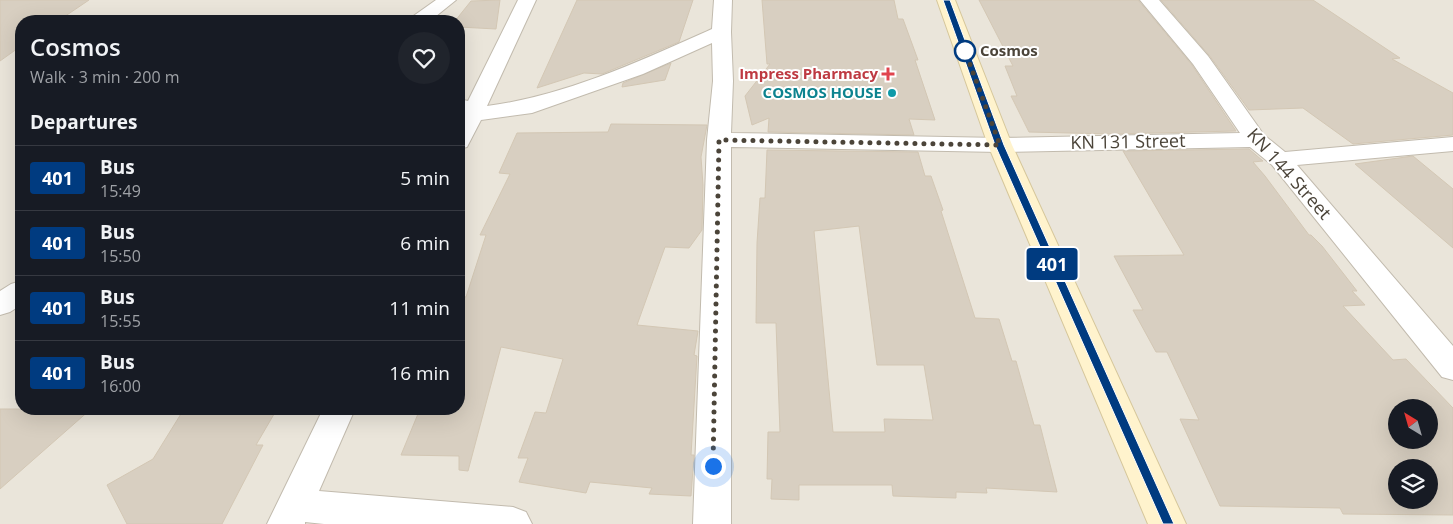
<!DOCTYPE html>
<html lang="en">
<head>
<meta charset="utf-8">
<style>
	body { margin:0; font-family:"Open Sans",sans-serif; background:#20242c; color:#f1f3f6; height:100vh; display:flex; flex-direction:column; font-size:19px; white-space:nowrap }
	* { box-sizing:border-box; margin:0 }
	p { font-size:16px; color:#9ea1a6 }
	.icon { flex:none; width:28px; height:28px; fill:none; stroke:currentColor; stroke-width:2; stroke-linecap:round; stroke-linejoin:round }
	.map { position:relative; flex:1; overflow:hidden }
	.panel { position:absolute; left:15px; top:15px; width:450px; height:400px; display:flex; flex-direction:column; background:#171b24; border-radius:20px; box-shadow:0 5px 20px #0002 }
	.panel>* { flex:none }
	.badge { padding:0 10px; border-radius:4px; font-size:18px; line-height:32px }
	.needle { width:32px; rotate:323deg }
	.tools { position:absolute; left:1388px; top:399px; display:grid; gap:10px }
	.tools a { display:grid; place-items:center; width:50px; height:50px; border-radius:50%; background:#171b24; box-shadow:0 5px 20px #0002; font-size:25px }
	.you { position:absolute; width:25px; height:25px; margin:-12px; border:4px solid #fff; border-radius:50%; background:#1a73e8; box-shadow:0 0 0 8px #1a73e833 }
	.map>.badge { position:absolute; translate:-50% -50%; box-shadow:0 0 0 2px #fff }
	h2 { padding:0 15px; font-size:19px; line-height:45px }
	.round { display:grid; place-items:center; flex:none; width:52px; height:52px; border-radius:26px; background:#20242c }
	.summary { display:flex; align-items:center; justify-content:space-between; height:85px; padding:0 15px }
	h1 { font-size:24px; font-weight:600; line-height:38px }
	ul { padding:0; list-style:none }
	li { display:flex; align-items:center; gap:15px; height:65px; padding:0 15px; border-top:1px solid #363941 }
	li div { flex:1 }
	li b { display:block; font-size:19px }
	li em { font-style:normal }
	li .badge { min-width:55px; font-weight:700; text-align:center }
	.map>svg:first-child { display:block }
	.residential { fill:#eae5da; fill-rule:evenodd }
	.building { fill:#d8cfc1; stroke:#d3c7b4; fill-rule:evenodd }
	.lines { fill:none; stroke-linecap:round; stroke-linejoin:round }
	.minor-casing { stroke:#c2bbae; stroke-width:2 }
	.secondary-casing { stroke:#d6c79b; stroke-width:2 }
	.minor { fill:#fff; fill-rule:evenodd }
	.secondary { fill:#fff3cd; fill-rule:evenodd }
	.line { fill:#003b80; stroke:#fff }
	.walk { stroke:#4b4439; stroke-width:5; stroke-dasharray:0 9 }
	.stop-dot { fill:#fff; stroke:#003b80; stroke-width:2.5 }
	.health-dot { fill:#e0444e; stroke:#fff; stroke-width:2 }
	.culture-dot { fill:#0f9aa8; stroke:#fff; stroke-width:2 }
	.labels { text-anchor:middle; stroke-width:4; stroke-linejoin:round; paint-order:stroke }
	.far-stop-label { font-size:15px; font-weight:bold; fill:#4b4439; stroke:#fff; text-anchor:start }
	.far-health-label { font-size:15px; font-weight:bold; fill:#be3a42; stroke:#fff; text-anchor:end }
	.far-culture-label { font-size:15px; font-weight:bold; fill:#0d838f; stroke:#fff; text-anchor:end }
	.street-label { font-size:18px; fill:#4b4439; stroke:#fff }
</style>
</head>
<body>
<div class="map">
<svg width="1453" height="524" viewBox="0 0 1453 524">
	<rect width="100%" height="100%" fill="#f6f3ec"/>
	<path class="residential" d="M0,0h1453v524h-1453zM21,21h438v388h-438zM1396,408h33v32h-33zM1396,468h33v32h-33z"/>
	<path class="building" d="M0,0h89l-31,21h-37v25l-21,15z
		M500,0l-4,29 -37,-2v-6h-4l16,-20z
		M577,0h116l-14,42 -77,32 -18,-1 -47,15z
		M762,0h132l4,19h5l15,41h-3l20,60 -26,-1 5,16 -146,-3 1,-14 -17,7 -7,-29 25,-32h-3z
		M979,0h159l54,65 44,66 -124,3 -83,-2 -18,-36h6l-12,-30h8z
		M1161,0h152l87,58 -8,1 61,34v42l-100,9 -50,-36 -54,2 -40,-55z
		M671,63l-6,17 -43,7 1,-4z
		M611,124l96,1 -6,32 2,28 -1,45 -13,18 -24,-1 -28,78 61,6 -4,24 3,1 -6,99h3l-3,41 -42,-2 3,-6 -62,-6 -4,11 -67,-11 9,-24h-10l17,-46 11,1 17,-54 -62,-12 -33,124 -9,-1v-14l-58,-1 19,-46h39v-113l7,1 20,-62h-6l30,-61 -11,-1 18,-40 91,-1z
		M1249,149l14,12 -10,1 12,14 44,59h2l11,11 35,45h-5l13,14 -22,1 50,54 13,-1 47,49v107l-110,-1 -3,-6 -120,-2 -40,-87 19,1 -32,-68h-11l-23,-42h10l-29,-54 70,-1 -61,-104zM1396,408h33v32h-33zM1396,468h33v32h-33z
		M767,150l151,2 7,24h6l12,34 -2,1 34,107 24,1 13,42h4l18,64h6l17,67 -71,-4 1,5 -31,-1v6l-63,-2 -1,-11h-93v15l-28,-1 1,-20h-5l1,-47h12l-4,-109h-20l1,-80 3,-45h5zM859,226l18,139h47l9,55 -49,-1 1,13h-52l-19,-201z
		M1413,156l40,33v59l-98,-84z
		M0,409h91l-91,80z
		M184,409h93l-21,36h7l-41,79h-95l-20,-39 46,-26z"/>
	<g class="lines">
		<defs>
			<path id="minor" d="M436,0h20l-26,21h-20l2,-4z
				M518,0h18l-49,106c78,-10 153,-45 225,-77l2,-29h18l-1,32 2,49 -2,52 269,5 240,-5 -47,-69 -53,-64h19l49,56 56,79 21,17 168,-15v14l-156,14 156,181v34l-11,-3 -170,-212 -22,-18 -250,5 -269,-5v377h-38l14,-384 6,-59 -1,-38 -69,31 -111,39 -51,7 -14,27 -8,2v-50l9,2z
				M21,281v24l-11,7 -10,3v-24l11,-7z
				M323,409h32l-36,82 194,16 13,5 6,12h-208l-19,-2v2h-38z"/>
			<path id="secondary" d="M937,0h18l57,145 174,379h-38l-160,-379z"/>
		</defs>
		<use href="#minor" class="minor-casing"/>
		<use href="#secondary" class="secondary-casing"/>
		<use href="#minor" class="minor"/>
		<use href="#secondary" class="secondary"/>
	</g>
	<path class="line" d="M943,0h7l54,145 170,379h-11l-168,-379z"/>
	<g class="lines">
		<path class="walk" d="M713,466l6,-326 281,5 -35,-94"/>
	</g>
	<circle class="stop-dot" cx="965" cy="51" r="10"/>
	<path class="health-dot" d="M885.5 66.5h5v5h5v5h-5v5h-5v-5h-5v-5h5z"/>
	<circle class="culture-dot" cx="892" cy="93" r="5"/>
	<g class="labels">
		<g class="far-stop-label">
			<text x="980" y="56">Cosmos</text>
		</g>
		<g class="far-health-label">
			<text x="878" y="79">Impress Pharmacy</text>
		</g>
		<g class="far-culture-label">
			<text x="882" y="98">COSMOS HOUSE</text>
		</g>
		<g class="street-label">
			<text transform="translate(1128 142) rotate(-1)" y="6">KN 131 Street</text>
			<text transform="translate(1289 174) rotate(48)" y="6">KN 144 Street</text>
		</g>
	</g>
</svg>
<div class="tools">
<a><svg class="needle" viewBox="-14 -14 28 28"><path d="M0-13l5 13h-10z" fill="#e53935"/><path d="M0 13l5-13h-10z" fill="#9ea1a6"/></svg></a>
<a><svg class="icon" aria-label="layers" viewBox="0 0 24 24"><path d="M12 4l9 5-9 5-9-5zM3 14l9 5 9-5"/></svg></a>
</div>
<div class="you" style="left:713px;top:466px"></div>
<b class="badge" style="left:1052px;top:264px;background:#003b80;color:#fff">401</b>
<section class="panel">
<div class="summary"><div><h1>Cosmos</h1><p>Walk · 3 min · 200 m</p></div><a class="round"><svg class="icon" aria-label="heart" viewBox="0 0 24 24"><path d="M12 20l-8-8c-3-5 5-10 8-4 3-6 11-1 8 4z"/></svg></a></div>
<h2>Departures</h2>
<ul>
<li><span class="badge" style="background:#003b80;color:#fff">401</span><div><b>Bus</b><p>15:49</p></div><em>5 min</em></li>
<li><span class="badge" style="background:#003b80;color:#fff">401</span><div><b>Bus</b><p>15:50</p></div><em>6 min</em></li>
<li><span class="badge" style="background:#003b80;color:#fff">401</span><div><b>Bus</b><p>15:55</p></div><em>11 min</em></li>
<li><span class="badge" style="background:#003b80;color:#fff">401</span><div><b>Bus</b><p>16:00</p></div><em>16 min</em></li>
</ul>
</section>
</div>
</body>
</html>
